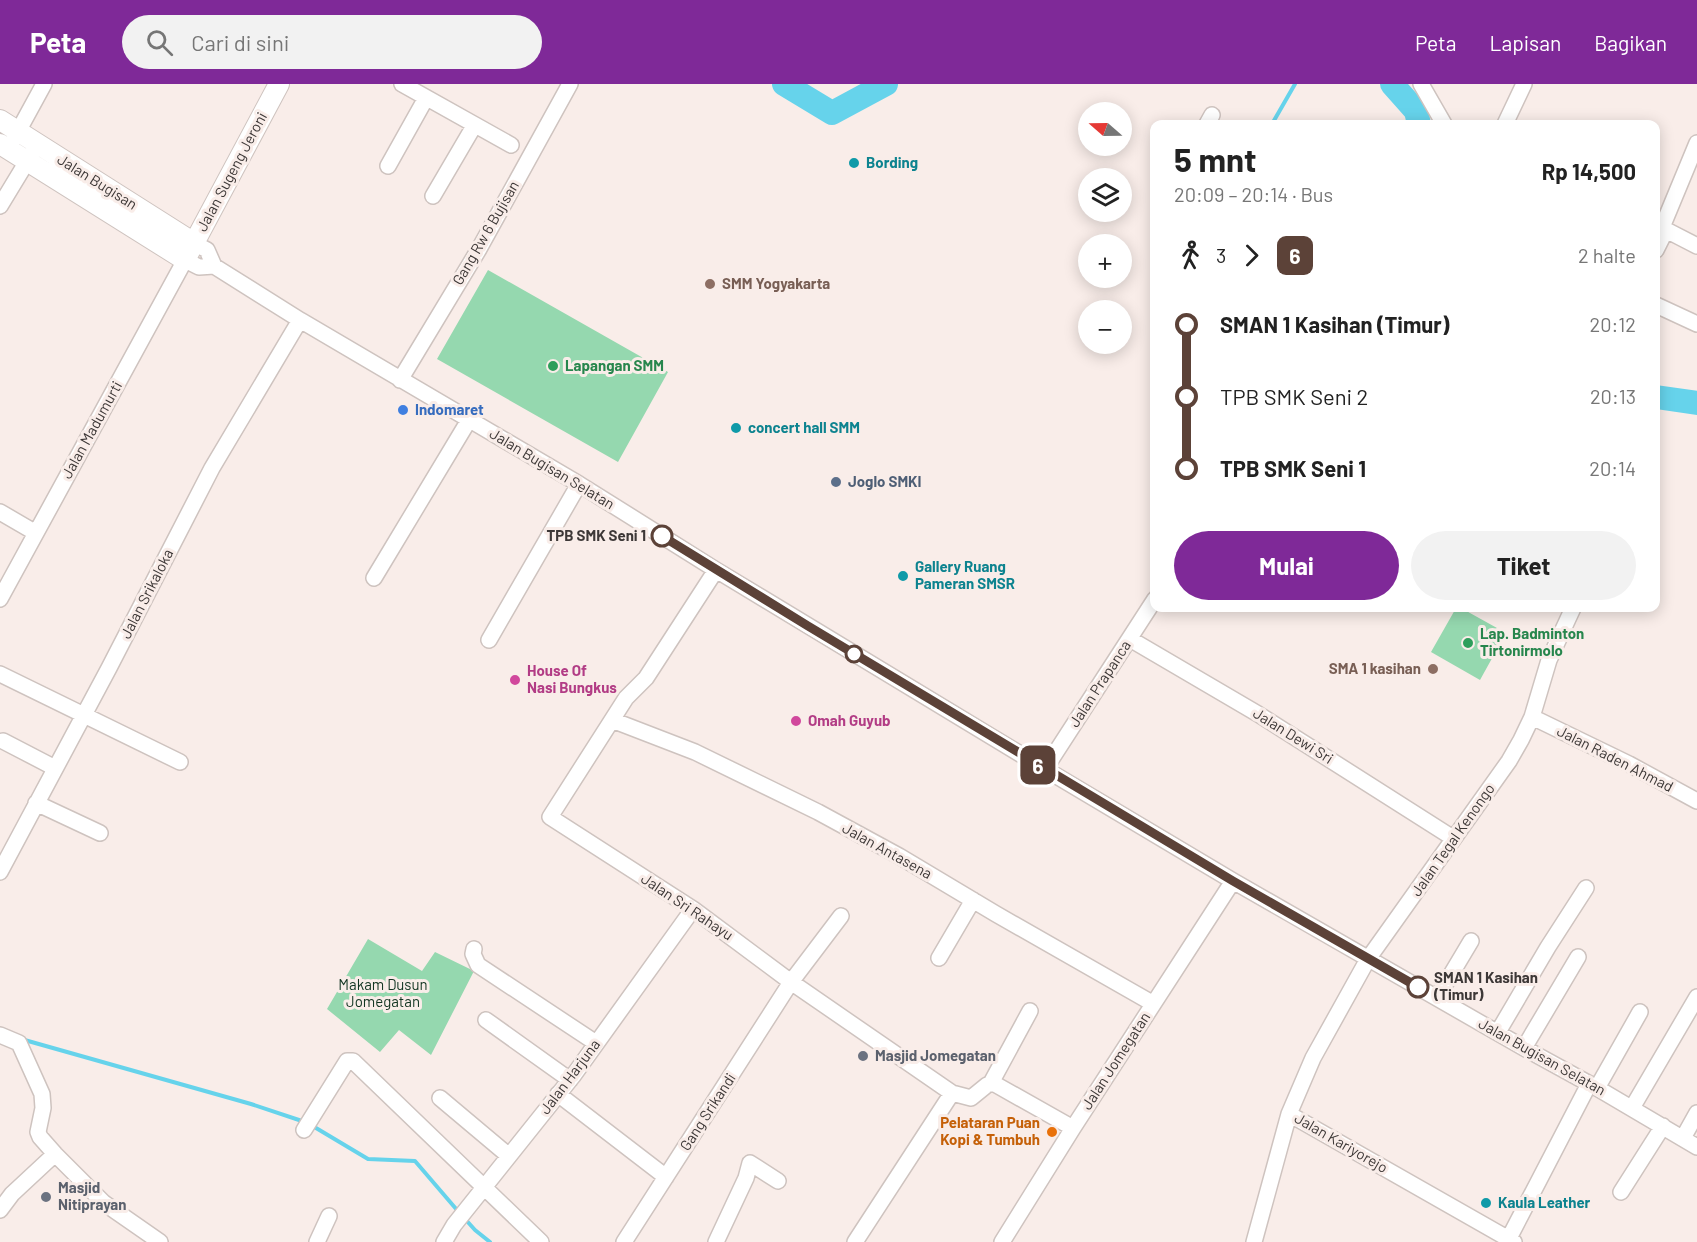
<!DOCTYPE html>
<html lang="id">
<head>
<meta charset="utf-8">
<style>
	body { margin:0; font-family:Barlow,sans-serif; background:#f2f2f2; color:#222; height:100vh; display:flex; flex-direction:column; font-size:22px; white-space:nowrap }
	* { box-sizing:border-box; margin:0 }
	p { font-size:20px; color:#767676 }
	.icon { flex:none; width:33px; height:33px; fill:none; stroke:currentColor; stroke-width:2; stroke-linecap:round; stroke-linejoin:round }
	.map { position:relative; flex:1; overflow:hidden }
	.side { position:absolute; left:1150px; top:36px; width:510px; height:492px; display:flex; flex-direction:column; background:#fff; border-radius:12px; box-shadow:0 3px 15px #0003 }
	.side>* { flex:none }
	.badge { padding:0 12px; border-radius:9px; font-size:21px; line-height:39px }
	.needle { width:39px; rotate:290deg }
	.buttons { position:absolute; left:1078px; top:18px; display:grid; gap:12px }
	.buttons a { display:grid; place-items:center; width:54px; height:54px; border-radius:50%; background:#fff; box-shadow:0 3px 15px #0003; font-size:30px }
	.map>.badge { position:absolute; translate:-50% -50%; box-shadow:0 0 0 3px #fff }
	.legs { display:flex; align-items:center; gap:9px; height:66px; padding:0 24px; font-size:20px }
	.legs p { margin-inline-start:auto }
	.headline { display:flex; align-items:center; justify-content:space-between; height:102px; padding:0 24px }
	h1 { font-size:33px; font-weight:700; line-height:45px }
	.primary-button { display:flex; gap:12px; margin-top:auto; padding:12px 24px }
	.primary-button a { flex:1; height:69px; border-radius:36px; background:#7f2998; color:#fff; font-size:24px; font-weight:700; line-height:69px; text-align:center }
	.primary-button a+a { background:#f2f2f2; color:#222 }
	ul { padding:0 24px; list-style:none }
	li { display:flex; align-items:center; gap:21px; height:72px; font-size:22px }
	li i { display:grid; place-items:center; width:9px; height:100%; margin:0 8px; background:currentColor }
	li i::after { content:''; width:15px; height:15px; margin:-8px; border:4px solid; border-radius:50%; background:#fff }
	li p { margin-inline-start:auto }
	li:first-child i { background:linear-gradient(#0000 50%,currentColor 0) }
	li:last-child i { background:linear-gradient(currentColor 50%,#0000 0) }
	header { display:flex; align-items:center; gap:36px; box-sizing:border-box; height:84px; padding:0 30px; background:#7f2998; color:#fff }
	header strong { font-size:28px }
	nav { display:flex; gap:33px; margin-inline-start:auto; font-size:21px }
	.search { width:420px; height:54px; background:#f2f2f2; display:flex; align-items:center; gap:15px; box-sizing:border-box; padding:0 21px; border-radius:33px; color:#767676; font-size:22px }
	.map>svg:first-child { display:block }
	.green { fill:#95d8af }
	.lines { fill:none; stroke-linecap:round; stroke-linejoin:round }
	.stream { stroke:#66d3eb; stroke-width:4 }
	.river { stroke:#66d3eb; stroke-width:24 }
	.minor-casing { stroke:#cec3bf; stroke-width:18 }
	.major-casing { stroke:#cec3bf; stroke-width:22 }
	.minor { stroke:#fff; stroke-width:15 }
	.major { stroke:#fff; stroke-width:20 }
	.line-1-casing { stroke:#fff; stroke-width:14 }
	.line-1 { stroke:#5c4238; stroke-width:9 }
	.culture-dot { fill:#0f9aa8; stroke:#f9ede9; stroke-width:2 }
	.education-dot { fill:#8d6e63; stroke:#f9ede9; stroke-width:2 }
	.leisure-dot { fill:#2e9e5b; stroke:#f9ede9; stroke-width:2 }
	.shop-dot { fill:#3f7fe0; stroke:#f9ede9; stroke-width:2 }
	.service-dot { fill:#5c6f8a; stroke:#f9ede9; stroke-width:2 }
	.stop-1-dot { fill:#fff; stroke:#5c4238; stroke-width:3 }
	.hotel-dot { fill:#d1479c; stroke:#f9ede9; stroke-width:2 }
	.worship-dot { fill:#6b7280; stroke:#f9ede9; stroke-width:2 }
	.food-dot { fill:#e8710a; stroke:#f9ede9; stroke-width:2 }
	.labels { text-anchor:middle; stroke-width:6; stroke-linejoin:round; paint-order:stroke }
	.culture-label { font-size:15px; font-weight:bold; fill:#0d838f; stroke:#f9ede9; text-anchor:start }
	.street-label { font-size:15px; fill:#3d3837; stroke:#f9ede9 }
	.education-label { font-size:15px; font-weight:bold; fill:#785e54; stroke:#f9ede9; text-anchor:start }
	.leisure-label { font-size:15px; font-weight:bold; fill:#27864d; stroke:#f9ede9; text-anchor:start }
	.shop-label { font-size:15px; font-weight:bold; fill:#366cbe; stroke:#f9ede9; text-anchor:start }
	.service-label { font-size:15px; font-weight:bold; fill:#4e5e75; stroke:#f9ede9; text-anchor:start }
	.stop-label { font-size:15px; font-weight:bold; fill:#3d3837; stroke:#f9ede9; text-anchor:end }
	.hotel-label { font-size:15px; font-weight:bold; fill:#b23c85; stroke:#f9ede9; text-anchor:start }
	.park-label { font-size:15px; fill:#113421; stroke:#f9ede9 }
	.worship-label { font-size:15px; font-weight:bold; fill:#5b616d; stroke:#f9ede9; text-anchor:start }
	.food-label { font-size:15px; font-weight:bold; fill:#c56008; stroke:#f9ede9; text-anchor:end }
</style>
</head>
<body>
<header>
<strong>Peta</strong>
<div class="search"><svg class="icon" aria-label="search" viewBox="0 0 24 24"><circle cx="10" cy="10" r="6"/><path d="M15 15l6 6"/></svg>Cari di sini</div>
<nav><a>Peta</a><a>Lapisan</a><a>Bagikan</a></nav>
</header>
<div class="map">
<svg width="1697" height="1158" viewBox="0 0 1697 1158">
	<rect width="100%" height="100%" fill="#f9ede9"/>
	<path class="green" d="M488,186l180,102 -50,90 -181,-103z
		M1456,524h5l45,25 -26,47 -49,-28z
		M368,855l54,32 13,-19 39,19 -43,84 -32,-25 -19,22 -53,-43z"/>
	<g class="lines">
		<path class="stream" d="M1272,40l23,-40
			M21,955l230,65 54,18
			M311,1041l57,34 47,2 42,49
			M466,1136l9,10 15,12"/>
		<path class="river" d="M784,0l48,29 54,-29
			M1392,0l24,27 3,13
			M1656,313l41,6"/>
		<defs>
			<path id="minor" d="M402,0l109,61
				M1421,0l23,40
				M1207,40l5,-9
				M1505,40l19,-40
				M14,55l30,-55
				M1697,59l-34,82 3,5 31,16
				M388,82l38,-68
				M433,112l41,-70
				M0,122l37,-61
				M194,159l13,7 7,16 86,54 279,164 137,86 329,199 188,112 291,167 73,40 100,59
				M1656,166l10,-20
				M1656,221l41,19
				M400,296l79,-131 91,-165
				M0,428l36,21
				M716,486l-70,108 -20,20 -76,119 143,92 98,73 161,111 19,5 16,-13 6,-2 80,45
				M374,494l95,-158
				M0,515l185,-339 14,7 15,-1
				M1130,555l128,75 195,124
				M489,556l90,-156
				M0,590l180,88
				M1532,633l97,47 68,37
				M612,636l83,32 123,60 81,44 97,58 156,89
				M3,657l52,27
				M1045,685l110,-170
				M36,719l64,30
				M0,788l109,-204 103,-200 88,-148
				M474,865l-1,5 5,11 118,78
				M939,874l34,-58
				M1437,914l34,-57
				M486,936l84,60
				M1498,948l50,-85 38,-59
				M0,951l19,8 23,51 1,14 -5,24 2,5 15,17 49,49 56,39
				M1524,964l54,-91
				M991,999l39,-72
				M1597,1004l43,-76
				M558,1010l108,83
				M440,1014l69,58
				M1632,1024l65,-111
				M1289,1030l225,128
				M304,1046l43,-69h6l188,181
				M1683,1054l14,-25
				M1621,1108l42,-66
				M0,1126l12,-16 43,-40
				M317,1158l12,-26
				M444,1158l10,-17 119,-149 120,-167
				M624,1158l167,-260 50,-66
				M716,1158l30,-64 4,-15 28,18
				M855,1158l97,-149
				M1002,1158l71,-114 160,-247
				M1254,1158l35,-128 24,-56 55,-99 141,-198 12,-21 11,-23 17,-57 24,-52
				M1507,1158l82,-158"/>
			<path id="major" d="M0,36l194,123
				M0,60l185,116 94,-176"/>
		</defs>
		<use href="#minor" class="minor-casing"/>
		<use href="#major" class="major-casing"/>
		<use href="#minor" class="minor"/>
		<use href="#major" class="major"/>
	</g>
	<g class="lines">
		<defs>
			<path id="line-1" d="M662,452l146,90 425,255 185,106"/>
		</defs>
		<use href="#line-1" class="line-1-casing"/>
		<use href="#line-1" class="line-1"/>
	</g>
	<g class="culture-dot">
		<circle cx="854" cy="79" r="6"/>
		<circle cx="736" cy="344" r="6"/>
		<circle cx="903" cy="492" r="6"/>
		<circle cx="1486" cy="1119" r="6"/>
	</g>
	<g class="education-dot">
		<circle cx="710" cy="200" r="6"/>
		<circle cx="1433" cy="585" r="6"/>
	</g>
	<g class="leisure-dot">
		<circle cx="553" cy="282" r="6"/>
		<circle cx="1468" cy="559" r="6"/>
	</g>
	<circle class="shop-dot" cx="403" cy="326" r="6"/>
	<circle class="service-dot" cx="836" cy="398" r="6"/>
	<g class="stop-1-dot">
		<circle cx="662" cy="452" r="10"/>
		<circle cx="854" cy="570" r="8"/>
		<circle cx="1418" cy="903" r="10"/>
	</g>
	<g class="hotel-dot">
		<circle cx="515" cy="596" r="6"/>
		<circle cx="796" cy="637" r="6"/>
	</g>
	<g class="worship-dot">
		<circle cx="863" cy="972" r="6"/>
		<circle cx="46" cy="1113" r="6"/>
	</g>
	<circle class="food-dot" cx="1052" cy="1048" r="6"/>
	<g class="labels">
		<g class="culture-label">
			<text x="866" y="84">Bording</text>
			<text x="748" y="349">concert hall SMM</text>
			<text x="915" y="488">Gallery Ruang<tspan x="915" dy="17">Pameran SMSR</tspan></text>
			<text x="1498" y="1124">Kaula Leather</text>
		</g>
		<g class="street-label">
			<text transform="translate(232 88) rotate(-62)" y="5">Jalan Sugeng Jeroni</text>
			<text transform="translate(97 98) rotate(32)" y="5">Jalan Bugisan</text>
			<text transform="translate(486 149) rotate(-60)" y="5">Gang Rw 6 Bujisan</text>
			<text transform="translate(92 346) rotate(-61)" y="5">Jalan Madumurti</text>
			<text transform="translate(552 385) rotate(31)" y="5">Jalan Bugisan Selatan</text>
			<text transform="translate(147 510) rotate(-63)" y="5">Jalan Srikaloka</text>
			<text transform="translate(1100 600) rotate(-57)" y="5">Jalan Prapanca</text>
			<text transform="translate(1293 652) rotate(32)" y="5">Jalan Dewi Sri</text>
			<text transform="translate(1615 675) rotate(27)" y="5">Jalan Raden Ahmad</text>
			<text transform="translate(1453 756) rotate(-55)" y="5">Jalan Tegal Kenongo</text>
			<text transform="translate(887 767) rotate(29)" y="5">Jalan Antasena</text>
			<text transform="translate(687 823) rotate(34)" y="5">Jalan Sri Rahayu</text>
			<text transform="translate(1542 973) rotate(29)" y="5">Jalan Bugisan Selatan</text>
			<text transform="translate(1116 977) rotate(-57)" y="5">Jalan Jomegatan</text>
			<text transform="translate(570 993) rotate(-53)" y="5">Jalan Harjuna</text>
			<text transform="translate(708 1028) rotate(-57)" y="5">Gang Srikandi</text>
			<text transform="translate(1341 1059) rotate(30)" y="5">Jalan Kariyorejo</text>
		</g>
		<g class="education-label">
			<text x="722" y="205">SMM Yogyakarta</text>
			<text x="1421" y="590" text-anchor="end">SMA 1 kasihan</text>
		</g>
		<g class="leisure-label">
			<text x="565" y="287">Lapangan SMM</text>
			<text x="1480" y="555">Lap. Badminton<tspan x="1480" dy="17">Tirtonirmolo</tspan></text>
		</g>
		<g class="shop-label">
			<text x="415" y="331">Indomaret</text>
		</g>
		<g class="service-label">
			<text x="848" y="403">Joglo SMKI</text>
		</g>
		<g class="stop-label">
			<text x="646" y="457">TPB SMK Seni 1</text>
			<text x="1434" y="899" text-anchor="start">SMAN 1 Kasihan<tspan x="1434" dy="17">(Timur)</tspan></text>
		</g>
		<g class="hotel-label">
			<text x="527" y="592">House Of<tspan x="527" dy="17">Nasi Bungkus</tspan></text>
			<text x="808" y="642">Omah Guyub</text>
		</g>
		<g class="park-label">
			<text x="383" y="906">Makam Dusun<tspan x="383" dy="17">Jomegatan</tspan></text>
		</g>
		<g class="worship-label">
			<text x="875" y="977">Masjid Jomegatan</text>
			<text x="58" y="1109">Masjid<tspan x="58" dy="17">Nitiprayan</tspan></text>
		</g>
		<g class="food-label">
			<text x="1040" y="1044">Pelataran Puan<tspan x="1040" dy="17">Kopi &amp; Tumbuh</tspan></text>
		</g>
	</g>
</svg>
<div class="buttons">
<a><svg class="needle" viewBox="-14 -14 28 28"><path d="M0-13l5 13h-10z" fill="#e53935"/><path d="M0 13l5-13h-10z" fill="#767676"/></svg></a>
<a><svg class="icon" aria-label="layers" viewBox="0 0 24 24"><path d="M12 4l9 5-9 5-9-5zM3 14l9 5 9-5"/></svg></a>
<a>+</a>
<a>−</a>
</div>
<b class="badge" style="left:1038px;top:681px;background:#5c4238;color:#fff">6</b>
<section class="side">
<div class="headline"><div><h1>5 mnt</h1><p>20:09 – 20:14 · Bus</p></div><b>Rp 14,500</b></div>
<div class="legs"><svg class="icon" aria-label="walk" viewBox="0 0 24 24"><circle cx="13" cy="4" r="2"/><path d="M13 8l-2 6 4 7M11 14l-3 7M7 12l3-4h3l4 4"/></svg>3<svg class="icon" aria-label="forward" viewBox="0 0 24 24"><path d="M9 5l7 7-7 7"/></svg><b class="badge" style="background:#5c4238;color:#fff">6</b><p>2 halte</p></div>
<ul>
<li><i style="color:#5c4238"></i><b>SMAN 1 Kasihan (Timur)</b><p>20:12</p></li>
<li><i style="color:#5c4238"></i><span>TPB SMK Seni 2</span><p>20:13</p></li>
<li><i style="color:#5c4238"></i><b>TPB SMK Seni 1</b><p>20:14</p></li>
</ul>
<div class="primary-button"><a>Mulai</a><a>Tiket</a></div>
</section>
</div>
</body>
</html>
